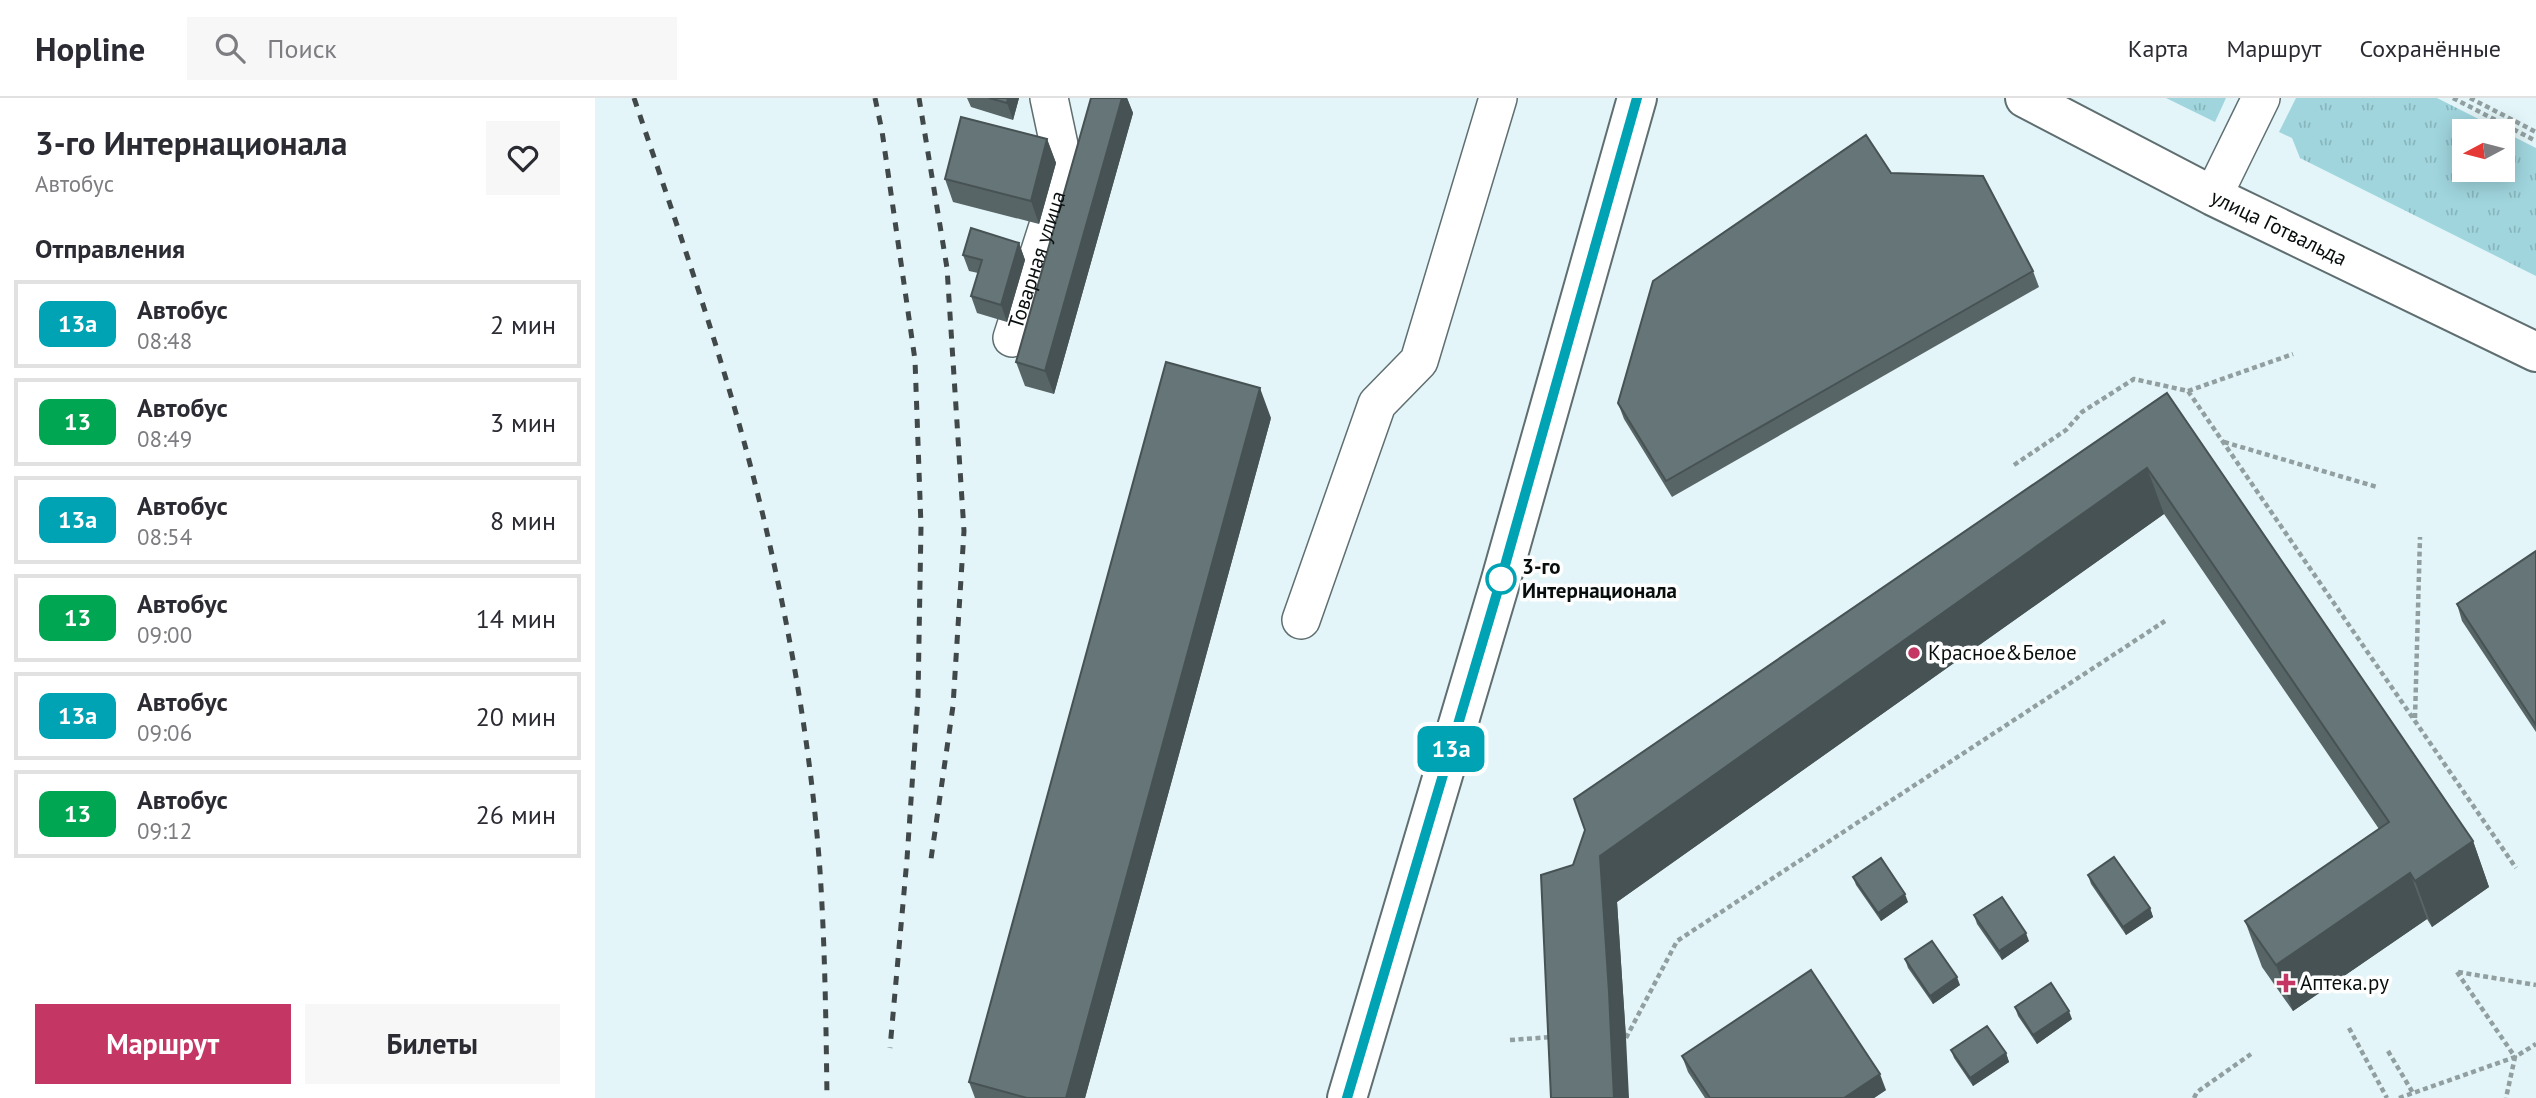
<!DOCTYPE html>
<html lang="ru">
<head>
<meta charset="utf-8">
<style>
	body { margin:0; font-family:"PT Sans",sans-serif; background:#f7f7f7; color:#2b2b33; height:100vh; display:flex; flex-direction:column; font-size:26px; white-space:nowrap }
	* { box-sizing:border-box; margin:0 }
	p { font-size:23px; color:#7c7c81 }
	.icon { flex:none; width:38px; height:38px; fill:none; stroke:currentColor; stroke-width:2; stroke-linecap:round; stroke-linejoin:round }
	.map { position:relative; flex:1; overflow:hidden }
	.details { display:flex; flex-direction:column; background:#fff; width:595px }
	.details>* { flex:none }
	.badge { padding:0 14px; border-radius:10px; font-size:24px; line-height:46px }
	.needle { width:46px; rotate:263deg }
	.tools { position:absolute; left:1857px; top:21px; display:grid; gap:14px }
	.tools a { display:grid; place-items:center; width:63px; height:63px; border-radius:0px; background:#fff; box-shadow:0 4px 18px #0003; font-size:35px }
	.map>.badge { position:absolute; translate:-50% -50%; box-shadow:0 0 0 4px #fff }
	h2 { padding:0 35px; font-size:26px; line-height:63px }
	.round { display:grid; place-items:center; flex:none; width:74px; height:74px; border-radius:0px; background:#f7f7f7 }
	.overview { display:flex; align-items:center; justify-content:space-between; height:119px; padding:0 35px }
	h1 { font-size:33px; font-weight:700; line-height:52px }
	.primary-button { display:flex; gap:14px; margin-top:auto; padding:14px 35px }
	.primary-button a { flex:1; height:80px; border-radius:0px; background:#c43765; color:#fff; font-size:28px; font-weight:700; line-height:80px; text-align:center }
	.primary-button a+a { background:#f7f7f7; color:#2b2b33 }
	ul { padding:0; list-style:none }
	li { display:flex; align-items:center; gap:21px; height:88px; margin:0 14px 10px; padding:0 21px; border:4px solid #e1e1e2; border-radius:0px }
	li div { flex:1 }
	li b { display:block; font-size:26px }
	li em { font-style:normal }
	li .badge { min-width:77px; font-weight:700; text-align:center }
	header { display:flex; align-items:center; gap:42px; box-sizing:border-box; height:98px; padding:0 35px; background:#fff; border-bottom:2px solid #e1e1e2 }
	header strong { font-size:33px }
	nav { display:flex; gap:38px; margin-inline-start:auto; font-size:24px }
	.search { width:490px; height:63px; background:#f7f7f7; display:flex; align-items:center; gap:18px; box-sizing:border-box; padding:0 24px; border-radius:0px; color:#7c7c81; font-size:26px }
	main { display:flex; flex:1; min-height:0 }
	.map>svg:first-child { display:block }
	.grass { fill:url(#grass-tufts); fill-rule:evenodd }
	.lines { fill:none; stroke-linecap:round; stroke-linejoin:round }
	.minor-casing { stroke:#5f6e70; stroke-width:40 }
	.major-casing { stroke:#5f6e70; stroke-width:42 }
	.path { stroke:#919fa1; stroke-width:4.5; stroke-dasharray:5 3.5; stroke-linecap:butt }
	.minor { stroke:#fff; stroke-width:37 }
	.major { stroke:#fff; stroke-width:38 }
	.rail { stroke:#40484a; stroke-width:5; stroke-dasharray:9 9; stroke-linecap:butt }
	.wall { fill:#586567 }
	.shaded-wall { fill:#475254 }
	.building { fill:#667578; stroke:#475254; stroke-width:2 }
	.line-casing { stroke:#fff; stroke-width:16 }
	.line { stroke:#00a3b4; stroke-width:10 }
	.stop-dot { fill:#fff; stroke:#00a3b4; stroke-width:3.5 }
	.poi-dot { fill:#c43765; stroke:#fefefe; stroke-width:2.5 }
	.labels { text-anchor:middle; stroke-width:7; stroke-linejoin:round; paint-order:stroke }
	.street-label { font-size:21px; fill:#080d0e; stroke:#fefefe }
	.stop-label { font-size:21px; font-weight:bold; fill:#080d0e; stroke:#fefefe; text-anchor:start }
	.poi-label { font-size:21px; fill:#080d0e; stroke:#fefefe; text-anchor:start }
</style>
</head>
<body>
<header>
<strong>Hopline</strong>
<div class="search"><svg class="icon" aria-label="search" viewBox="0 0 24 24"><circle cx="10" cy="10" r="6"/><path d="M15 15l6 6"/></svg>Поиск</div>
<nav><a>Карта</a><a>Маршрут</a><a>Сохранённые</a></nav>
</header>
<main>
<section class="details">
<div class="overview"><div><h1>3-го Интернационала</h1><p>Автобус</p></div><a class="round"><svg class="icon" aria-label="heart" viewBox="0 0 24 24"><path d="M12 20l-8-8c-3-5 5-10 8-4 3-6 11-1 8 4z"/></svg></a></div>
<h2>Отправления</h2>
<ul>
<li><span class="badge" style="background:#00a3b4;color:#fff">13а</span><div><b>Автобус</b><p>08:48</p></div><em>2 мин</em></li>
<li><span class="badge" style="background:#00a651;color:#fff">13</span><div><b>Автобус</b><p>08:49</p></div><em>3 мин</em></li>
<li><span class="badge" style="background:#00a3b4;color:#fff">13а</span><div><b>Автобус</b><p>08:54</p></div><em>8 мин</em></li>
<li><span class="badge" style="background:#00a651;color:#fff">13</span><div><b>Автобус</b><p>09:00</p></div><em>14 мин</em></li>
<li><span class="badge" style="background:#00a3b4;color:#fff">13а</span><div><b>Автобус</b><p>09:06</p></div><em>20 мин</em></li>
<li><span class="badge" style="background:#00a651;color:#fff">13</span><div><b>Автобус</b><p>09:12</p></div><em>26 мин</em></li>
</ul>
<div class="primary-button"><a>Маршрут</a><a>Билеты</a></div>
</section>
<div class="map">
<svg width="1941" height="1000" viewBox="0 0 1941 1000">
	<defs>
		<pattern id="grass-tufts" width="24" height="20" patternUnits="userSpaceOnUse" patternTransform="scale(1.75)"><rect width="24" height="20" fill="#a0d5de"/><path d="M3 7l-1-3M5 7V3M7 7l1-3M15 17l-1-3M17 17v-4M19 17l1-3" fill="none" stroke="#88b6bd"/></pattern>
	</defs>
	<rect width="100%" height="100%" fill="#e3f5f8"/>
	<path class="grass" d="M1571,0h60l-11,24z
		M1701,0h141l99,50v128l-236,-118 -8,-20 -13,-6zM1908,33v39h-39v-39z"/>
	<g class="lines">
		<defs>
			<g id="minor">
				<path d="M1618,98l48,-98"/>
				<path id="s1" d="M417,240l53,-165 -16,-75"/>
				<path d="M706,522l76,-216 42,-43 79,-263"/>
			</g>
			<g id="major">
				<path id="s2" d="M1430,0l188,98 323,156"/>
				<path d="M752,1000l153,-515 137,-485"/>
			</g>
		</defs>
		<use href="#minor" class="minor-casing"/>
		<use href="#major" class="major-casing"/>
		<path class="path" d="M1858,0l83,43
			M1875,0l66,34
			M1593,293l105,-37
			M1629,344l153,45
			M1419,367l52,-35 16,-18 52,-33 54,12 328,477
			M1820,620l5,-181
			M1862,874l58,85 -9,41
			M1863,874l78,13
			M1754,930l38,70
			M1031,940l51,-97 488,-320
			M915,942l41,-3
			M1793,953l25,42
			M1599,1000l3,-6 54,-38
			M1804,1000l116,-41 21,-13"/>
		<use href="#minor" class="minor"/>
		<use href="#major" class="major"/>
		<path class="rail" d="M39,0c49,145 100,290 134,439 25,110 44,222 52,334 5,76 6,151 7,227
			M280,0l7,33 33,229 6,166 -3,171 -11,162 -17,189
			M324,0l28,170 17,263 -11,175 -23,160"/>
	</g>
	<path class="wall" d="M372,0h52l-6,22 -42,-13z
		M496,0h36l6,15 -79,281 -29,-8 -9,-24z
		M452,41l9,24 -17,61 -86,-22 -8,-23z
		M1296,75l142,98 6,16 -367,210 -48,-78 -6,-16z
		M424,145l6,17 -18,62 -30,-9 -6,-17 7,-23 -9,-2 -6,-16z
		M1572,295l306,448 16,46 -57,40 -5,-8 -134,92 -31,-44 -17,-46 134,-92 -215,-315 -547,388 9,136 -53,-173z
		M676,320l-186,680h-110l-6,-16z
		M1941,453v181l-74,-111 -5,-17z
		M1493,777l62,33 3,9 -27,18 -35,-51z
		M1258,779l55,25 -27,19 -25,-36z
		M1379,817l55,26 -27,19 -25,-36z
		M1310,861l55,26 -27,19 -25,-36z
		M1420,909l57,12 -35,25 -19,-28z
		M1356,952l55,3 3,9 -36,24 -19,-28z
		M1087,958l204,34 -12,8h-169l-17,-26z"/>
	<path class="shaded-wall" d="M413,0h11l-6,22 -6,-17z
		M527,0h5l6,15 -79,281 -9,-23z
		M452,41l9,24 -17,61 -8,-23z
		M424,145l6,17 -18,62 -6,-17z
		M665,290l11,30 -186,680h-19z
		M1552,370l17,46 -547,388 9,136 3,60h-15l-14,-242z
		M1878,743l16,46 -57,40 -17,-46z
		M1815,775l17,46 -134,92 -17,-46z
		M1310,796l3,8 -27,19 -3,-8z
		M1555,810l3,9 -27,18 -3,-8z
		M1431,835l3,8 -27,19 -3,-9z
		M1362,879l3,8 -27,19 -3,-8z
		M1474,913l3,8 -35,25 -4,-9z
		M1411,955l3,9 -36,24 -3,-8z
		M1285,976l6,16 -12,8h-30z"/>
	<path class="building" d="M394,0h19l-1,5z
		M496,0h31l-77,273 -29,-9z
		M366,19l86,22 -16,62 -86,-22z
		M1271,37l25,38 92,3 50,95 -367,210 -48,-78 35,-122z
		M376,130l48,15 -18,62 -30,-9 11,-36 -19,-5z
		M571,264l94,26 -194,710h-39l-58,-16z
		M1572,295l306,448 -58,40 -5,-8 -134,92 -31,-44 144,-99 -242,-354 -547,388 9,136 5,106h-63l-10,-223 32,-10 12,-35 -11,-31z
		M1941,453v174l-79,-121z
		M1519,759l36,51 -27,19 -35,-52z
		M1286,760l24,36 -27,19 -25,-36z
		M1407,799l24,36 -27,18 -25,-36z
		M1337,843l25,36 -27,19 -25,-37z
		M1216,872l69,104 -36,24h-134l-28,-42z
		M1456,885l18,28 -36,24 -18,-28z
		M1392,928l19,27 -36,25 -19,-28z"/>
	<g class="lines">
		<defs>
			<path id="line" d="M752,1000l153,-515 137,-485"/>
		</defs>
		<use href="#line" class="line-casing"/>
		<use href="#line" class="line"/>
	</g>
	<circle class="stop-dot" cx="906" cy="481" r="14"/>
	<g class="poi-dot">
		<circle cx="1319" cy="555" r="7"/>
		<path d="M1687.5 874.5h7v7h7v7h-7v7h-7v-7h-7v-7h7z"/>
	</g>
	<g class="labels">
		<g class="street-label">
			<text dy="7" stroke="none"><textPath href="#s2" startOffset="285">улица Готвальда</textPath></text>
			<text dy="7" stroke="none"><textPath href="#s1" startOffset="82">Товарная улица</textPath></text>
		</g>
		<g class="stop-label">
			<text x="927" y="476">3-го<tspan x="927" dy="24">Интернационала</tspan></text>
		</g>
		<g class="poi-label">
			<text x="1333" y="562">Красное&amp;Белое</text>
			<text x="1705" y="892">Аптека.ру</text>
		</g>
	</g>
</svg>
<div class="tools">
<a><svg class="needle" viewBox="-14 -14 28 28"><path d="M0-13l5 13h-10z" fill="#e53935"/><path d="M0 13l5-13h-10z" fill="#7c7c81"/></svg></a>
</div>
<b class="badge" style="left:856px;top:651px;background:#00a3b4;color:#fff">13а</b>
</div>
</main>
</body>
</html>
